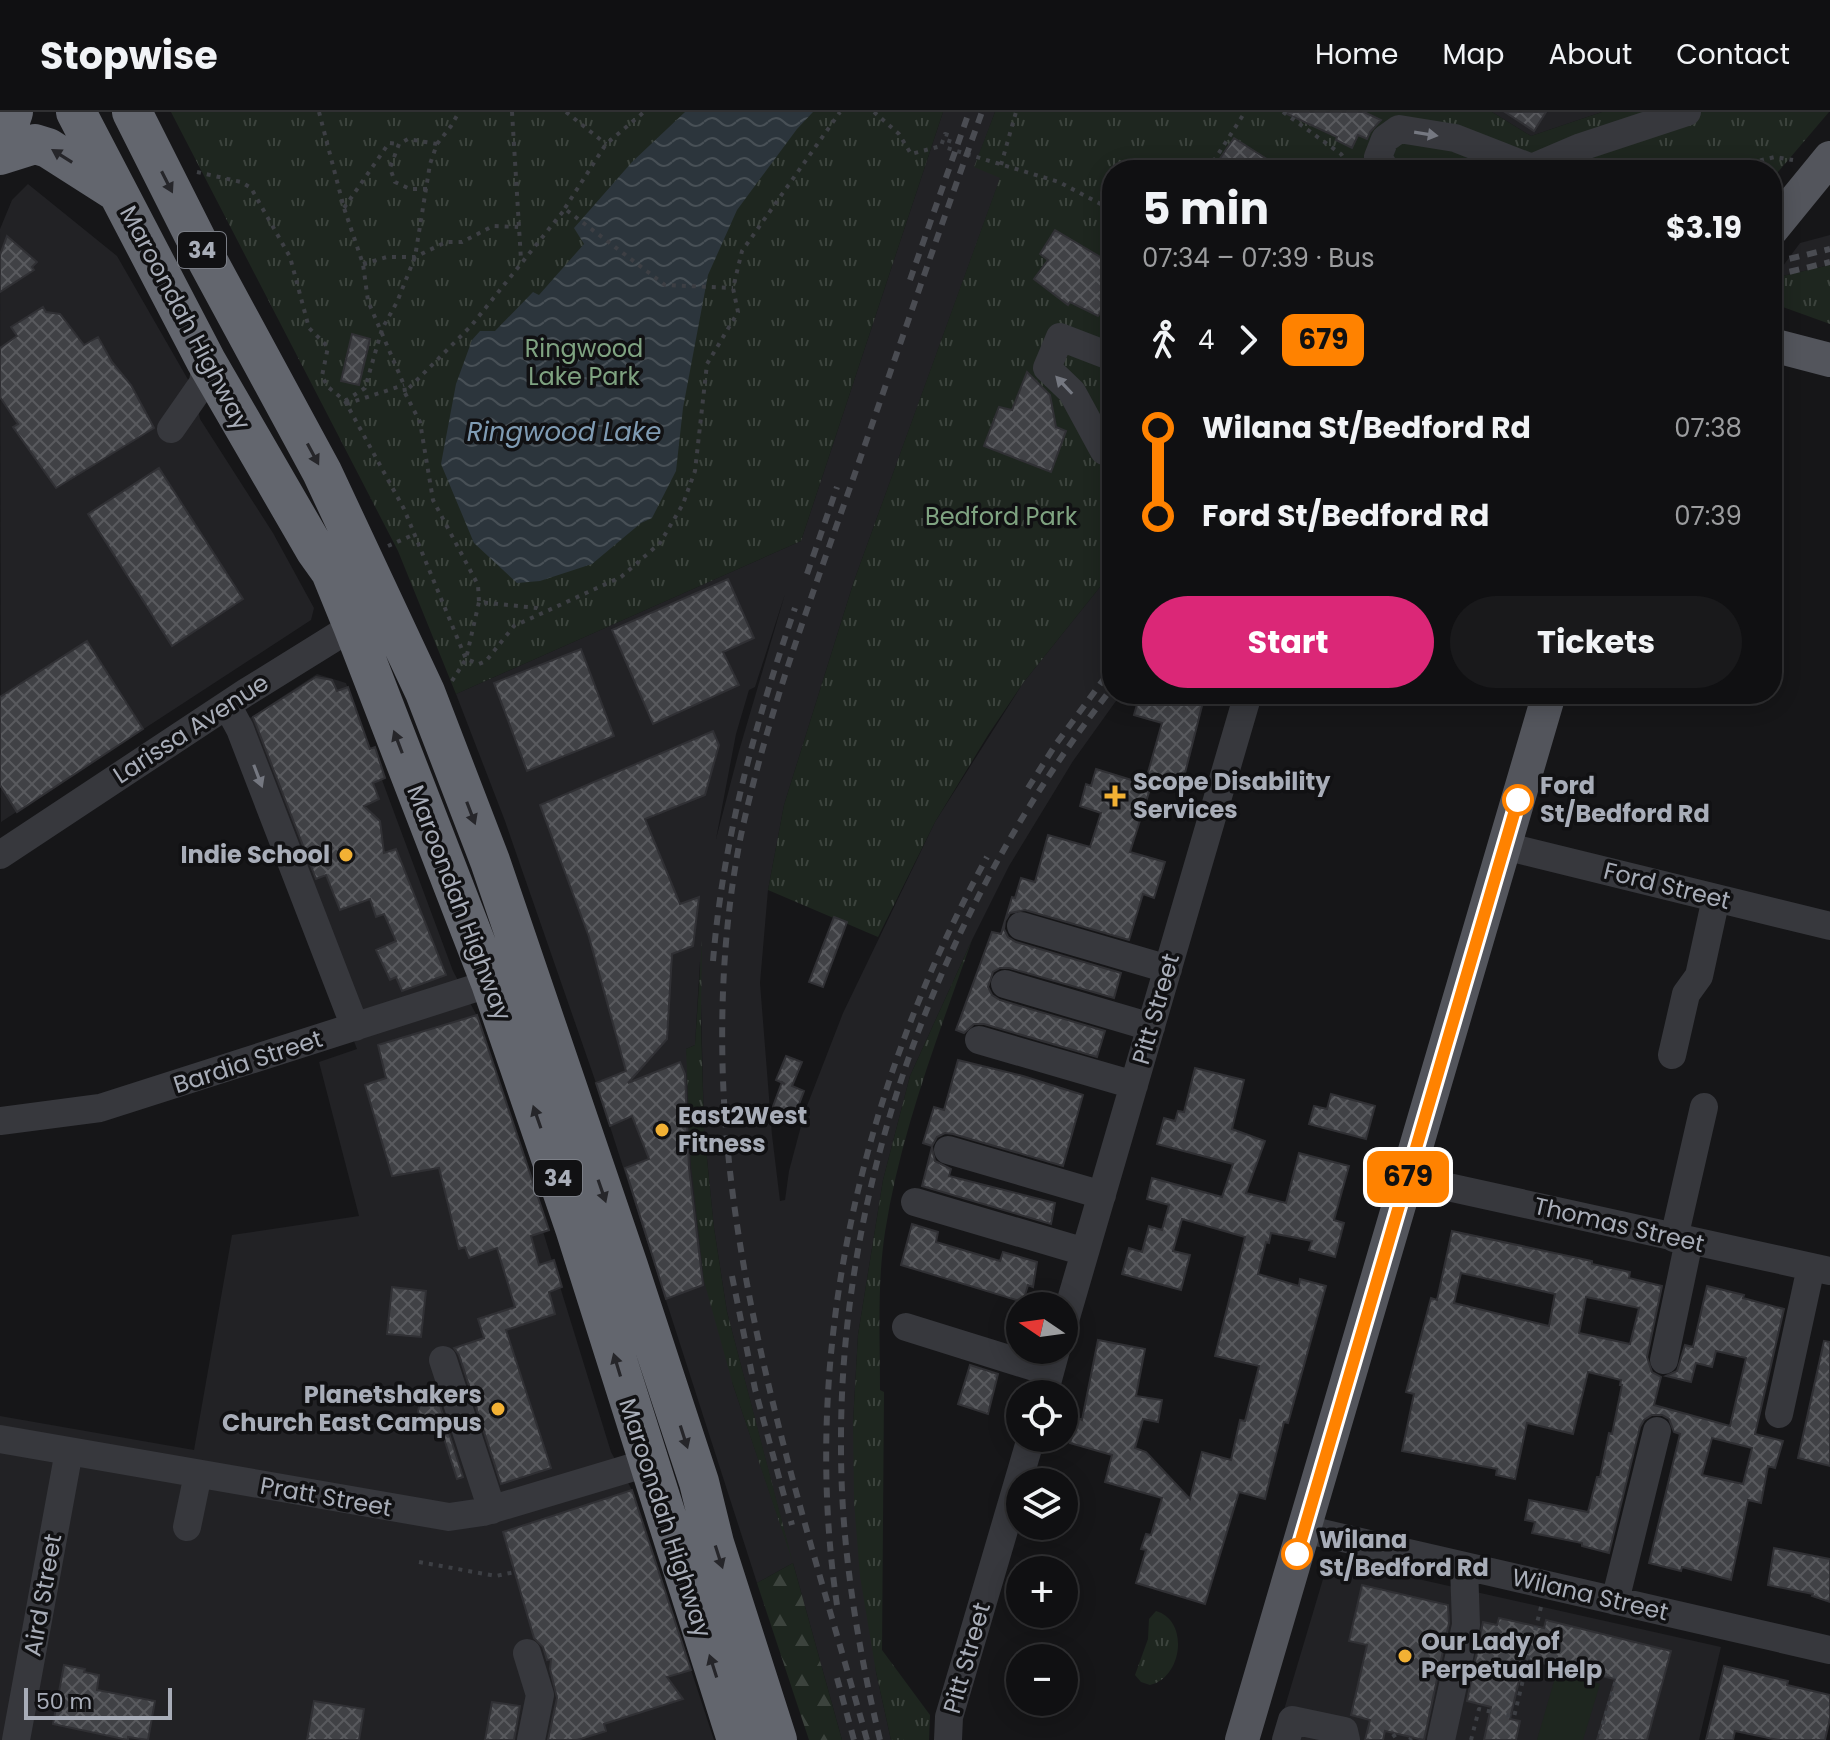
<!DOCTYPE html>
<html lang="en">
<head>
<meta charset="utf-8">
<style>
	body { margin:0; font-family:Poppins,sans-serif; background:#19191b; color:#f1f3f6; height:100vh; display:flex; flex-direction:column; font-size:30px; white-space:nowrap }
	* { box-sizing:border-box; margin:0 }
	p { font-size:26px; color:#9c9d9f }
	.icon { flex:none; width:44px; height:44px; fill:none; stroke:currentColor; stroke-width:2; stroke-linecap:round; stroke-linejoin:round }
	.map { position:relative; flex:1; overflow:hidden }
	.sheet { position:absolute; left:1102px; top:48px; width:680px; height:544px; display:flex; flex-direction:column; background:#101012; border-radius:32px; box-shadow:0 4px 20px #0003,0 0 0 2px #303032 }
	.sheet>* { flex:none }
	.badge { padding:0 16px; border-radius:12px; font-size:28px; line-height:52px }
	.needle { width:52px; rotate:283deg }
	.fabs { position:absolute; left:1006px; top:1180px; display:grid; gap:16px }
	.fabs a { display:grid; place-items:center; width:72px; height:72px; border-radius:50%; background:#101012; box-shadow:0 4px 20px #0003,0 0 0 2px #303032; font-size:40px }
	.scale { position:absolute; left:24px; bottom:20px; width:148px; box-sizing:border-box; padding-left:8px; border:4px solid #a8adb8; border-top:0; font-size:22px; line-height:28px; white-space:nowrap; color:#a8adb8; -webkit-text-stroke:6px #111113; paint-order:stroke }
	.map>.badge { position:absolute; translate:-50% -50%; box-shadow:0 0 0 4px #fff }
	.legs { display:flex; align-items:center; gap:12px; height:88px; padding:0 40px; font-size:26px }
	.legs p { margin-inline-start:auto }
	.summary { display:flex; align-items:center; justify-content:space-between; height:136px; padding:0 40px }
	h1 { font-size:44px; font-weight:700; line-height:60px }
	.cta { display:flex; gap:16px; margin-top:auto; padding:16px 40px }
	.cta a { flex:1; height:92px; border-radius:48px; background:#db2777; color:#fff; font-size:32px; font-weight:700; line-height:92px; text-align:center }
	.cta a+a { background:#19191b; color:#f1f3f6 }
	ul { padding:0 40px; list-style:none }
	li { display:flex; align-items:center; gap:28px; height:88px; font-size:30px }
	li i { display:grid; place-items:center; width:12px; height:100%; margin:0 10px; background:currentColor }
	li i::after { content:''; width:20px; height:20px; margin:-10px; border:6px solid; border-radius:50%; background:#101012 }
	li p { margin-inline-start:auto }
	li:first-child i { background:linear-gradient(#0000 50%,currentColor 0) }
	li:last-child i { background:linear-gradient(currentColor 50%,#0000 0) }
	header { display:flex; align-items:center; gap:48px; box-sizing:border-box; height:112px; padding:0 40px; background:#101012; border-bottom:2px solid #303032 }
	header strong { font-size:38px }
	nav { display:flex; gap:44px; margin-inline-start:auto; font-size:28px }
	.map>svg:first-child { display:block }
	.built { fill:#222225; fill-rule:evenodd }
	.grass { fill:url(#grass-tufts) }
	.forest { fill:url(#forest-firs) }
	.garden { fill:#1e261f }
	.water { fill:url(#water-waves) }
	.building { fill:url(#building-cross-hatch); stroke:#303034; stroke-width:2; fill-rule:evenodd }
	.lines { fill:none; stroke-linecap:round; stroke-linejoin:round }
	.path { stroke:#3d3f44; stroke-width:4; stroke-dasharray:4 6; stroke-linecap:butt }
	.minor { stroke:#37383d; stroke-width:28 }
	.major { stroke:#53555c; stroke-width:34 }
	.highway { stroke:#63666e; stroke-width:40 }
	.rail { stroke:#4a4c52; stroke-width:6; stroke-dasharray:10 8; stroke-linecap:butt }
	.oneway { fill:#757881 }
	.oneway2 { fill:#26262a }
	.line-1-casing { stroke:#fff; stroke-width:18 }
	.line-1 { stroke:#ff8200; stroke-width:12 }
	.poi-dot { fill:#f2b134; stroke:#111113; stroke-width:3 }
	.stop-1-dot { fill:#fff; stroke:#ff8200; stroke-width:4 }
	.labels { text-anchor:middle; stroke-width:7; stroke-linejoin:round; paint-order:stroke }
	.shield { fill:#111113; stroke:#7b7e86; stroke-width:2 }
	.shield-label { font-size:22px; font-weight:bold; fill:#a8adb8 }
	.street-label { font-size:24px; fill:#a8adb8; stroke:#111113 }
	.park-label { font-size:24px; fill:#7fa381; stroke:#111113 }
	.poi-label { font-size:24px; font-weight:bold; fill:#a8adb8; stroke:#111113; text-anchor:start }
	.stop-label { font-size:24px; font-weight:bold; fill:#a8adb8; stroke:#111113; text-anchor:start }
	.water-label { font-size:26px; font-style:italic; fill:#7f9bb3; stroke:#111113 }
</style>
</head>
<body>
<header>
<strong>Stopwise</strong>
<nav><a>Home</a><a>Map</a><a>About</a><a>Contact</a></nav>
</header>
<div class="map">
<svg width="1830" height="1628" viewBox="0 0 1830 1628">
	<defs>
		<pattern id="grass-tufts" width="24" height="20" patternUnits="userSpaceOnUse" patternTransform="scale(2)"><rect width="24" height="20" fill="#1e261f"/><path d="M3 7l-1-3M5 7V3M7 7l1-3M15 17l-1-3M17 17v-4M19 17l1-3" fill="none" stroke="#3c433d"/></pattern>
		<pattern id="forest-firs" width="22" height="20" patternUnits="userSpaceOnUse" patternTransform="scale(2)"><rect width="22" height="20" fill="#1e261f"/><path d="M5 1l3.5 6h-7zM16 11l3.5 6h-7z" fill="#3c433d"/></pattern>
		<pattern id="water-waves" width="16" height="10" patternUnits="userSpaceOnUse" patternTransform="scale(2)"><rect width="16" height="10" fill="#2c353c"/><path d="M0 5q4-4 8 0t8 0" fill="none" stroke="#485056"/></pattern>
		<pattern id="building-cross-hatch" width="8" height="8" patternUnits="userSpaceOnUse" patternTransform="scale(2)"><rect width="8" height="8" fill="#404145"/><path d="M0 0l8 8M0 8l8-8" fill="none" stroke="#595a5e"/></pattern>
	</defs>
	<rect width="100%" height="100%" fill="#161618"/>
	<path class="built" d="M943,0h52l-20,54 26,10 -147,405 -70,224 -16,85 -8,93 12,152 8,66 5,-1 4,-29 16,-60 38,-98 92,-191 88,-139 89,-111v122h9l-48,67 -64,105 -37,74 -62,136 -27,104 -25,155 -5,88 23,249 15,68h-49l-49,-177 -36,20 -161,-500 -91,-262 -49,-127 345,-153zM785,482l-46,157 -23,88 20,-105 13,-44 6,-3zM700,850l4,167 10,99 13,84 61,234 -55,-161 -47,-336 9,-4z
		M1492,0h110l-71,24z
		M28,72l89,72 77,134 6,29 73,114 41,75 -3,12 -310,202 -1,-593 12,-29z
		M1830,123v30l-56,13 26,-35z
		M317,562l29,9 107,288 23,43 135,438 21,38 82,250h-714v-324l194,34 38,-215 127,-19 -40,-154 38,-13 -124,-320z
		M1329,1447l392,88 -22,93h-424z"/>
	<path class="grass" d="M171,0h772l-142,429 -345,153 -58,-143z
		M995,0h497l39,24 71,-24h227l-57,67v-9h-660v402l-89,111 -35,52 -53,87 -57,115 -110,-47 16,-85 70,-224 146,-403 -26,-11z
		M1830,153v59l-58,-21 2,-25z
		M702,828l-1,84 3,105 10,99 13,84 66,251 -60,-178 -29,-104 -13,-117 -5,-115 9,-4z
		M972,828c-34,96 -71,191 -87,292 -8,52 -5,106 -5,158l4,2 -2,258 48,65 -1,25h-38l-15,-68 -16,-96 -6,-74 -1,-79 5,-88 25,-155 27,-104z
		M1156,1499c34,10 26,67 -6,74l-9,-3 -6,-7 13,-36 1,-20z"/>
	<path class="forest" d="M793,1451l49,177h-33l-52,-157z"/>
	<path class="garden" d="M1557,1559l43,13 -17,56h-46z"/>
	<path class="water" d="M685,0h128l-16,17 -60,81 -29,65 -25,133 -7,63 -24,47 -11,5 -49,41 -52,17 -23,2 -43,-40 -33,-79 15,-80 16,-44 8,-9h15l38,-39 6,3 45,-51 -10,-16 58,-66z"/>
	<path class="building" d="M1283,0h81l17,8 -11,12 -3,7 -9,-4 -6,13 -16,-8 1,-3z
		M1505,0h41l-12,19z
		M1234,26l50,32h-72z
		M1055,118l57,34v52l-10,-6 -4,6 -28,-14 -2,3 -34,-26 14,-19 -8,-6z
		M7,124l30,26 -5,5 2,3 -34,22v-37z
		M43,195l3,5 14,2 24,31 14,-8 14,25 19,23 23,43 -98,60 -43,-61 5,-3 -18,-27v-49l17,-12 -6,-9z
		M352,222l18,5 -11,46 -18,-4z
		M1027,260l23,23 6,32 10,4 -15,41 -67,-26 15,-39 13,3z
		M159,356l84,131 -71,47 -84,-132z
		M728,467l26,59 -31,14 16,33 -86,39 -41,-94z
		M87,529l56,88 -126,83 -17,-27v-88z
		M581,537l33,87 -87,35 -33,-88z
		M316,565l16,3 5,11 11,-4 22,62 5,-2 10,31 -12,5 6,16 -15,7 16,15 4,32 12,-4 50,126 -44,16 -6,-14 -6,3 -14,-30 20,-9 -12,-27 -8,3 -6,-18 -30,11 -14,-35 -10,4 -63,-162z
		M1140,582h65l-22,87 -9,-3 -1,6 -26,-8 15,-53 -28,-8z
		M713,619l6,14 -14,50 -60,24 35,85 19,-7 -6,49 -21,8 -5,85 -39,44 52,-21 5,12 4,94 14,117 -37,14 -41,-131 24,-9 -17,-43 -22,10 -14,-43 30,-12 -37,-134 -49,-132z
		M1096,657l55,17 -21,66 35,10 -11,36 -11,-4 -14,46 -104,-30 -15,3 -5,8 -1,8 4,8 8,5 105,31 -7,25 -105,-30h-9l-7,4 -5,15 4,8 8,5 105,31 -8,26 -113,-33h-10l-10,9 -8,-3 36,-98 9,2 11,-37 3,1 6,-20 14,4 13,-47 42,12 11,-34 -21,-7 6,-22 5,2z
		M834,805l13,5 -24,65 -14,-5z
		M477,903l72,215 -18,6 8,29 15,-5 8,27 -13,5 6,22 -49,16 45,138 -50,16 -42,-129 -5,-7 30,-10 -6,-19 37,-12 -18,-59 -28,10 -4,-11 -6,2 -20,-81 -47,8 -27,-91 21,-7 -8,-33z
		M786,944l16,6 -10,24 12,5 -11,29 -22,-8 11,-30 3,2 -9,-4z
		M958,948l65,16 60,19 -20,71 -110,-32 -8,-1 -8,4 -5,9 -9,-3 11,-36 10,3z
		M1195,956l49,12 -12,49 33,12 -19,52 40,10 13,-50 50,13 -15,54 10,3 -9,34 -26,-7 3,-9 -41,-8 -2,10 -3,-1 -8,32 41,12 1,-7 26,7 -38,137 -4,-1 -19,77 -26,-7 -34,112 -69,-21 10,-33 -5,-1 5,-15 5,1 11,-37 -57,-16 7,-27 -42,-12 8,-25 4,2 16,-80 47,9 -9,47 26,4 -4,22 -15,-3 -8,29 11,4 44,47 12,-47 29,8 9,-40 5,1 14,-55 -44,-10 30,-119 -63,-18 -9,32 17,4 -9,35 -59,-16 7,-26 13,4 7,-26 13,4 7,-25 -22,-6 5,-21 70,19 11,-33 -76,-20 7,-26 11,3 3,-10 6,1z
		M1331,982l44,12 -9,33 -57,-15 5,-18 13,3z
		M932,1035l3,14 16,8 -2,7 106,27 -4,21 -129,-38z
		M912,1112l26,8 -2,10 64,19 3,-9 34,10 -4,25 -5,-2 -5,17 -122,-37z
		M1452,1119l140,30v3l38,8 -1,6 33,8 -15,71 5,15 9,5 -7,28 76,21 16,-68 -30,-7 -4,16 -16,-4 -5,19 -25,-6 11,-5 8,-26 8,2 14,-61 37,9 -1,3 41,11 -29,125 28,7 -8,27 -7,-2 -7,37 -13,-3 -17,80 -49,-13 -1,4 -32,-8 31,-129 -6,-2 -5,-13 -7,-4h-10l-8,5 -4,7 -31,126 -27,-7v-3l-50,-10 3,-11 -10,-2 4,-20 59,12 9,-35h3l9,-44 3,1 10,-49h-2l1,-5 -33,-8 -15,62 -46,-11 -12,56 -19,-4 1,-6 -95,-18 12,-57 -8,-2 25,-94 6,2zM1461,1161l94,21 -6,32 -95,-23zM1586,1185l53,11 -9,36 -51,-11zM1712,1326l40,10 -9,36 -41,-9z
		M392,1175l34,4 -5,46 -34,-3z
		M1824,1229l6,1v124l-32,-8z
		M970,1253l28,9 -10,40 -30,-10z
		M438,1287l25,78 -6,2 -16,-50 -17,5 -6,-23 2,-7z
		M632,1378l59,180 -24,7 16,22 -79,25 2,7 -29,9h-29l9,-42 -7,-29 1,-10 -4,1 -4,-13 -9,-9 -31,-106z
		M1774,1436l56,11v43l-18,-6 1,-2 -45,-9z
		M1362,1473l86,20 1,18 -25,117 -39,-9 -2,9h-18l5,-20 -19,-5 16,-70 -18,-4z
		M1499,1506l45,10 2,-8 125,31 -24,89h-50l18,-61 -91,-20 -14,60 10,2 -4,19h-32l7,-33 -24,-6 16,-79 14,3z
		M64,1553l21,4 -1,3 15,3 -2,15 58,11 -7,39 -20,-3v3l-75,-16z
		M1724,1554l64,15 -1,4 43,10v23l-5,22h-47l-43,-9 -2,9h-27z
		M314,1589l50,8 -5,31h-52z
		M492,1590l28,4 -6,34h-29z"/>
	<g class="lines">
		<path class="path" d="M319,0l25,96 19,56 5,37 36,84 1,7 66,-66 94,-117 100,76 68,3
			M512,0l9,148
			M566,0l40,32
			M874,0l25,22 12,20 30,-8 4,-12 6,2 -4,12 112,34 53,28
			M1283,0l58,42 11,16
			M1609,51l11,7
			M1001,53l15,-53
			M1208,58l37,-58
			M1671,58l52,-1 52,-12 18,3
			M197,60l44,10 10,6 39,69 19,71 19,19 -6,29 6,11 17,14 59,108 62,150 13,5 7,-3 28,-35 107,-49 39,-34 23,-39 12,-33 12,-107 31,-52 -5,-24 9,-37 98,-139
			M427,77h-17l-15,-7 -5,-14 9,-24 9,-5 29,5
			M344,96l45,-65 10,1
			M565,96l41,-64 38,-32
			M363,152l24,-7h28l31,-15h16l31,-16 25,1
			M405,281l15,29 13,78 45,85 1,17 58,6 6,3
			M345,289l20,-13 17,-59 15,-27 18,-45 15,-93 7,-20 14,-18 8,-14
			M346,292l58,-19
			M388,434l27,-12
			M452,569l14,-22 13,-57
			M1014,1309l6,-21
			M419,1450l77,14 19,-4
			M1541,1495l-13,52 89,18 -19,63
			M1393,1622l4,6
			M1410,1628l1,-2
			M1471,1628l8,-31 35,8 14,-58"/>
		<path class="minor" d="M1386,58l-8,-13 7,-18 14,-10 56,9 77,30
			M1527,58l54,-23 106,-35
			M1112,245l-52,-20 -13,31 25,24 32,59 8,-2
			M171,317l32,-46 3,-22
			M227,593l13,24 115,298
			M1504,734l326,80
			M0,743l245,-162 108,-67 15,-6
			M1021,814l147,43
			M1005,872l146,43
			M979,928l155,45
			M1672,943l14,-61 13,-18 17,-78
			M0,1009l100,-13 391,-125
			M948,1038l154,45
			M1407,1066l423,93
			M915,1090l170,50
			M1674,1126l30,-131
			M1064,1212l184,-630
			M906,1215l144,45
			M443,1248l49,150
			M1664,1248l25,-119
			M1044,1282l12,-44
			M1779,1302l32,-147
			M0,1327l449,78 34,-5 164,-49
			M187,1415l11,-53
			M1304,1417l526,121
			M1615,1489l42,-170
			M527,1541l13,42 -9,45
			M16,1628l53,-289
			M948,1628l1,-23 82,-279
			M1286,1628l6,-20 52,11 2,9
			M1441,1628l25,-115 -2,-59"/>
		<path class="major" d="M1772,117l58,-71
			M1772,233l58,15
			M1242,1628l307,-1046"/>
		<path class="highway" d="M76,0l130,249 110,190 15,21 22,54 138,357 84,245 162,512
			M132,0l67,133 123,227 103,220 65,169 138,405 71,216 15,61 63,197
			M0,38l13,-38
			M0,43l35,-11 13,4 69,44"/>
		<path class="rail" d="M1772,151l58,-14
			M1772,164l58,-14
			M910,168l59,-168
			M807,462l30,-87
			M1028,676l28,-44 56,-76
			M713,849c10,-122 42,-237 82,-353
			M732,1164l23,113 37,136
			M837,1493c-38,-257 27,-523 150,-748
			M837,1566l17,62
			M867,1628c-61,-218 -135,-433 -144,-660 -3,-82 2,-165 18,-245 25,-116 67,-228 106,-339 45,-128 89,-257 135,-384
			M880,1628c-23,-96 -39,-194 -39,-292 -2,-273 104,-547 271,-760"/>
	</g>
	<defs><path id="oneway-solid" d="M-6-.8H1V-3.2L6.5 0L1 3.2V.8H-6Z" transform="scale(2)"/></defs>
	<g class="oneway">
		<use href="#oneway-solid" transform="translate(1426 22) rotate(9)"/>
		<use href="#oneway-solid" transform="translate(1064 273) rotate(-133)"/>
		<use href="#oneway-solid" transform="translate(258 664) rotate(69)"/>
	</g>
	<g class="oneway2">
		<use href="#oneway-solid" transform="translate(62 44) rotate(-148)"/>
		<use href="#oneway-solid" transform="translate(167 70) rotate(63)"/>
		<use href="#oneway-solid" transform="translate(313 342) rotate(62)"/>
		<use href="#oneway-solid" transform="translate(398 630) rotate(-111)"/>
		<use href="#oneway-solid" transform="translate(471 701) rotate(69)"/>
		<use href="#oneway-solid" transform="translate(537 1005) rotate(-109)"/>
		<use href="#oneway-solid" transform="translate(602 1079) rotate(71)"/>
		<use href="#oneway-solid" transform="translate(617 1253) rotate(-107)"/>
		<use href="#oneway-solid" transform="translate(684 1325) rotate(72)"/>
		<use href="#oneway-solid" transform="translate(719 1445) rotate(72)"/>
		<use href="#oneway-solid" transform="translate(713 1554) rotate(-108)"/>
	</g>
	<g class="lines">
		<defs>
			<path id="line-1" d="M1297,1442l221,-754"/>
		</defs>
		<use href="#line-1" class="line-1-casing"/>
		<use href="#line-1" class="line-1"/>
	</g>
	<g class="poi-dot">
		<path d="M1111 672h8v8h8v8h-8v8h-8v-8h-8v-8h8z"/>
		<circle cx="346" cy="743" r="8"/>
		<circle cx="662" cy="1018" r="8"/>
		<circle cx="498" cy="1297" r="8"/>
		<circle cx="1405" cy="1544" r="8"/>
	</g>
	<g class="stop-1-dot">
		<circle cx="1518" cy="688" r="14"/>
		<circle cx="1297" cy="1442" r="14"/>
	</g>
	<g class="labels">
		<g class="shield">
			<rect x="178" y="120" width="48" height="36" rx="6"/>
			<rect x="534" y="1048" width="48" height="36" rx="6"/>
		</g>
		<g class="shield-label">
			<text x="202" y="146">34</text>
			<text x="558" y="1074">34</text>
		</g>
		<g class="street-label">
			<text transform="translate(185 206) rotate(62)" y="8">Maroondah Highway</text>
			<text transform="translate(191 617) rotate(-33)" y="8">Larissa Avenue</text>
			<text transform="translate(1667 774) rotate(14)" y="8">Ford Street</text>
			<text transform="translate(459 791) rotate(69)" y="8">Maroondah Highway</text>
			<text transform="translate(1156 897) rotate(-74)" y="8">Pitt Street</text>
			<text transform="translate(248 950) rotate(-18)" y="8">Bardia Street</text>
			<text transform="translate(1619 1113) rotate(13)" y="8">Thomas Street</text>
			<text transform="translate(326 1385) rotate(10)" y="8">Pratt Street</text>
			<text transform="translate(665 1406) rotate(72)" y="8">Maroondah Highway</text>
			<text transform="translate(43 1483) rotate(-80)" y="8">Aird Street</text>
			<text transform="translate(1590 1483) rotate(13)" y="8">Wilana Street</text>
			<text transform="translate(967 1546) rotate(-74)" y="8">Pitt Street</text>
		</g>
		<g class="park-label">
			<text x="584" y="245">Ringwood<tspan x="584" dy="28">Lake Park</tspan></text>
			<text x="1001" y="413">Bedford Park</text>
		</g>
		<g class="poi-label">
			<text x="1133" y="678">Scope Disability<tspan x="1133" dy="28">Services</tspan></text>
			<text x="330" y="751" text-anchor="end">Indie School</text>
			<text x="678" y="1012">East2West<tspan x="678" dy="28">Fitness</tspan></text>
			<text x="482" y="1291" text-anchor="end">Planetshakers<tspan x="482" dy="28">Church East Campus</tspan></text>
			<text x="1421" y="1538">Our Lady of<tspan x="1421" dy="28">Perpetual Help</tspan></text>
		</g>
		<g class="stop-label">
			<text x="1540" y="682">Ford<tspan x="1540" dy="28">St/Bedford Rd</tspan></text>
			<text x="1319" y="1436">Wilana<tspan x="1319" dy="28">St/Bedford Rd</tspan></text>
		</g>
		<g class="water-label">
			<text x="564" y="329">Ringwood Lake</text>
		</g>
	</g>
</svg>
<div class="fabs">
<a><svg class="needle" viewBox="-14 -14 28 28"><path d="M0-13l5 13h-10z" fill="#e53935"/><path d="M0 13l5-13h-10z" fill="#9c9d9f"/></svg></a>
<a><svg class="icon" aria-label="locate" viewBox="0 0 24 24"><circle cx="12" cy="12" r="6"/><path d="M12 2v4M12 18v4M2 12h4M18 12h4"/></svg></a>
<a><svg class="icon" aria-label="layers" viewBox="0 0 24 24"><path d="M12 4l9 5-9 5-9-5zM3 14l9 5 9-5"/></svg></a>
<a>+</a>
<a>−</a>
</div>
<div class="scale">50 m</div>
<b class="badge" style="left:1408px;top:1065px;background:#ff8200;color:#111">679</b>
<section class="sheet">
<div class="summary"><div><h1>5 min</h1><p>07:34 – 07:39 · Bus</p></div><b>$3.19</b></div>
<div class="legs"><svg class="icon" aria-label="walk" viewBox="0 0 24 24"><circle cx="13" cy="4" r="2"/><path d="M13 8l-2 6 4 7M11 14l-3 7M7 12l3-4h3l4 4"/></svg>4<svg class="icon" aria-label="forward" viewBox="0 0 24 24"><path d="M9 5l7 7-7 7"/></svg><b class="badge" style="background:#ff8200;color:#111">679</b></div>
<ul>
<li><i style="color:#ff8200"></i><b>Wilana St/Bedford Rd</b><p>07:38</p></li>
<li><i style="color:#ff8200"></i><b>Ford St/Bedford Rd</b><p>07:39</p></li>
</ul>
<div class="cta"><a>Start</a><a>Tickets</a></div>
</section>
</div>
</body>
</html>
